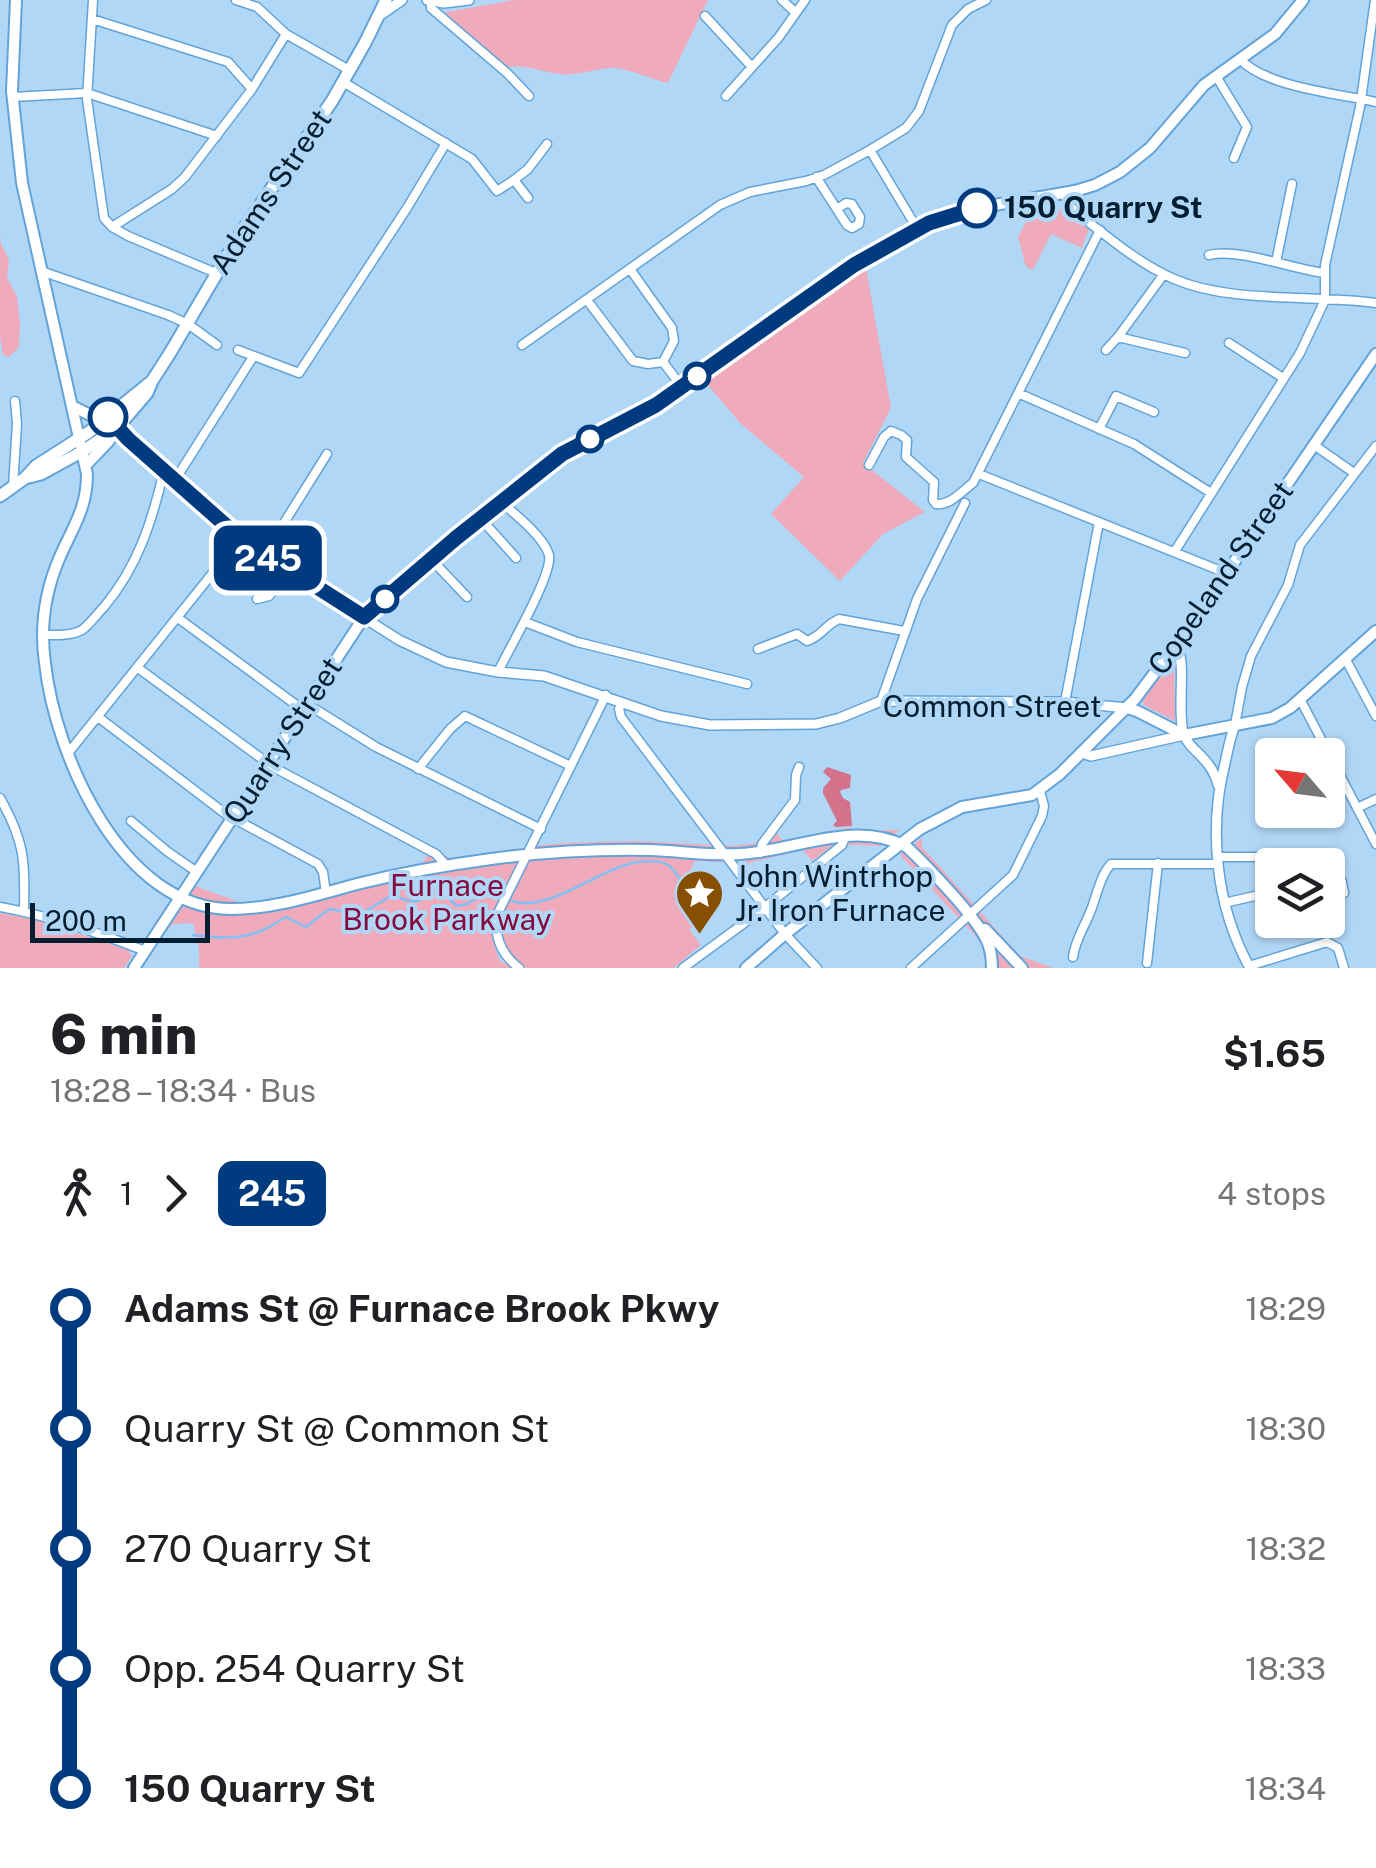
<!DOCTYPE html>
<html lang="en">
<head>
<meta charset="utf-8">
<style>
	body { margin:0; font-family:"Public Sans",sans-serif; background:#f2f2f2; color:#202124; height:100vh; display:flex; flex-direction:column; font-size:38px; white-space:nowrap }
	* { box-sizing:border-box; margin:0 }
	p { font-size:32px; color:#757577 }
	.icon { flex:none; width:55px; height:55px; fill:none; stroke:currentColor; stroke-width:2; stroke-linecap:round; stroke-linejoin:round }
	.map { position:relative; height:968px; overflow:hidden }
	.details { display:flex; flex-direction:column; background:#fff; flex:1 }
	.details>* { flex:none }
	.badge { padding:0 20px; border-radius:15px; font-size:35px; line-height:65px }
	.needle { width:65px; rotate:298deg }
	.controls { position:absolute; left:1255px; top:738px; display:grid; gap:20px }
	.controls a { display:grid; place-items:center; width:90px; height:90px; border-radius:10px; background:#fff; box-shadow:0 2px 8px #0004; font-size:50px }
	.scale { position:absolute; left:30px; bottom:25px; width:180px; box-sizing:border-box; padding-left:10px; border:5px solid #031e31; border-top:0; font-size:28px; line-height:35px; white-space:nowrap; color:#031e31; -webkit-text-stroke:8px #b1d7f7; paint-order:stroke }
	.map>.badge { position:absolute; translate:-50% -50%; box-shadow:0 0 0 5px #fff }
	.legs { display:flex; align-items:center; gap:15px; height:110px; padding:0 50px; font-size:32px }
	.legs p { margin-inline-start:auto }
	.summary { display:flex; align-items:center; justify-content:space-between; height:170px; padding:0 50px }
	h1 { font-size:55px; font-weight:800; line-height:75px }
	ul { padding:0 50px; list-style:none }
	li { display:flex; align-items:center; gap:35px; height:120px; font-size:38px }
	li i { display:grid; place-items:center; width:15px; height:100%; margin:0 12px; background:currentColor }
	li i::after { content:''; width:25px; height:25px; margin:-12px; border:8px solid; border-radius:50%; background:#fff }
	li p { margin-inline-start:auto }
	li:first-child i { background:linear-gradient(#0000 50%,currentColor 0) }
	li:last-child i { background:linear-gradient(currentColor 50%,#0000 0) }
	.map>svg:first-child { display:block }
	.green { fill:#efabbb }
	.forest { fill:#d4728c }
	.lines { fill:none; stroke-linecap:round; stroke-linejoin:round }
	.stream { stroke:#81c1f6; stroke-width:2.5 }
	.minor-casing { stroke:#63a3d7; stroke-width:11 }
	.tertiary-casing { stroke:#63a3d7; stroke-width:12 }
	.secondary-casing { stroke:#63a3d7; stroke-width:14 }
	.primary-casing { stroke:#63a3d7; stroke-width:15 }
	.minor { stroke:#fff; stroke-width:8 }
	.tertiary { stroke:#fff; stroke-width:9 }
	.secondary { stroke:#fff; stroke-width:10 }
	.primary { stroke:#fff; stroke-width:11 }
	.line-1-casing { stroke:#fff; stroke-width:22 }
	.line-1 { stroke:#003b80; stroke-width:15 }
	.stop-1-dot { fill:#fff; stroke:#003b80; stroke-width:5 }
	.labels { text-anchor:middle; stroke-width:8; stroke-linejoin:round; paint-order:stroke }
	.street-label { font-size:30px; fill:#031e31; stroke:#b1d7f7 }
	.stop-label { font-size:30px; font-weight:bold; fill:#031e31; stroke:#b1d7f7; text-anchor:start }
	.poi-label { font-size:30px; fill:#031e31; stroke:#b1d7f7; text-anchor:start }
	.park-label { font-size:30px; fill:#85093e; stroke:#b1d7f7 }
</style>
</head>
<body>
<div class="map">
<svg width="1376" height="968" viewBox="0 0 1376 968">
	<rect width="100%" height="100%" fill="#b1d7f7"/>
	<path class="green" d="M514,0h194l-40,83c-13,-3 -44,-16 -56,-15 -10,0 -28,5 -39,6 -20,3 -42,-10 -65,-7l-67,-54z
		M1052,207l10,3 27,19 -7,19 -31,-14 -18,36 -7,-3 -8,-30 15,-28z
		M0,234l1,10 8,16 -2,18 10,18 3,27 -1,24 -10,10 -6,-2 -3,-19z
		M866,268l25,140 -28,55 62,49 -42,22 -43,47 -69,-67 33,-37 -63,-53 -36,-42 124,-90z
		M1173,658h1l1,63 -30,-15 -3,-6z
		M851,828v3l48,-1 -18,16 -47,-2 -22,17 -9,-11 -51,12 -9,6 -4,-5 -44,-2 -11,22 18,24 5,13 -18,9 12,16 -27,23h-148c-22,-16 -27,-30 -23,-56l-8,-1c-6,18 -2,33 5,50l14,7h-315v-19l-6,-26 -21,1 -4,6 -13,-8 31,-42c21,15 47,14 66,32l161,-36 16,-23 17,3 12,6 60,-9 9,-7 40,-3 68,-2 98,5 34,-4 8,-11 9,11 49,-12 -5,4 19,-3 -8,-2z
		M922,838v9l98,109 33,12h-69l2,-7 -6,-20 -80,-86z
		M0,913l37,7 91,30 4,6 -8,12h-124z"/>
	<path class="forest" d="M827,767l24,8 -1,13 -9,2 -1,2 3,6 7,4 2,24 -16,1 -3,-2 4,-4 -14,-28v-5l8,-9 -8,-7z"/>
	<g class="lines">
		<path class="stream" d="M512,901c39,12 86,-33 126,-39 32,-4 33,4 49,28 5,7 9,12 13,20
			M193,935c23,3 49,5 70,-5 8,-3 15,-9 23,-13l20,10 23,-18 32,5 31,-19 17,6h10l12,-11 9,-4 4,1 7,14 6,5 10,-2 21,-12 14,4"/>
		<defs>
			<path id="minor" d="M93,0l-6,99 17,119 8,9 16,9 88,37
				M236,0l21,7 29,27 63,36
				M782,0l13,12
				M431,1v7l76,65 22,23
				M705,16l47,51
				M92,19l136,43 24,27
				M1240,59c25,28 100,35 136,43
				M1216,76l31,51 -13,31
				M343,82l129,77 25,32 17,-11
				M726,96l53,-59 26,-37
				M13,97l74,-4 130,43
				M870,150l48,80
				M816,177l31,48 5,3 7,-4 1,-7 -8,-13 -6,-1 -9,6
				M1064,194l5,11 8,8c31,24 61,50 97,66 58,25 139,15 202,24
				M528,198l-14,-18 14,-11 19,-25
				M112,227l60,-38 13,-12 67,-88 34,-55
				M1209,255c32,-7 82,14 115,18
				M1276,262l16,-78
				M41,271l127,44 20,9 29,21
				M587,300l46,61 15,3 15,-2 11,-21 -2,-13 -42,-59
				M1118,337l67,16
				M1229,343l54,35
				M522,345l198,-140 30,-13 56,-11 18,-6 46,-25 36,-22 13,-17 33,-86 16,-16 18,-9
				M238,350l61,23 108,-165 39,-65
				M1106,350l12,-13 46,-63
				M663,362l19,25
				M1018,393l116,51 77,49
				M1099,429l17,-33 38,16
				M1314,445l40,28
				M869,465l15,-28 7,-6 10,4 6,5 -1,17 28,25 -1,18 3,4c14,2 26,-13 37,-21l127,-253
				M979,474l247,99
				M175,480l78,-123
				M13,486l4,-62 -2,-23
				M481,519l35,39
				M1175,551l125,-198 25,-53v-35l35,-158 15,-107
				M264,555l63,-101
				M431,559l36,38
				M257,599l12,-3 19,-25
				M178,618l125,92
				M525,622l52,20 170,42
				M43,635c13,0 28,1 39,-5 8,-6 15,-16 22,-23 34,-41 48,-85 60,-137
				M758,649l39,-15 10,7c15,-5 18,-16 32,-22l65,12
				M1345,658l31,58
				M138,668l135,99 163,87 10,11
				M498,672c10,-22 55,-97 51,-117 -5,-18 -34,-41 -48,-53
				M1300,699l76,145
				M881,701l36,-102 48,-96
				M622,702l-3,7 2,8 164,217 32,34
				M1065,702l34,-180
				M307,704l69,43 165,82
				M98,717l129,98 91,49 5,8 3,21
				M1235,725l7,-38 9,-31 37,-71 12,-40 76,-99
				M69,752l171,-213
				M418,769l32,-40 15,-13 106,50
				M0,798c25,44 25,63 24,113
				M1357,808l19,-9
				M131,821l37,31 29,20
				M760,853l2,-9 33,-44 1,-25 3,-8
				M1218,857h102
				M1328,883l14,-1 2,11
				M1224,903l35,-8 6,-5 7,-1
				M0,907c50,9 97,25 145,44
				M1073,957c2,-17 12,-31 18,-47 6,-15 9,-34 20,-46h107
				M1147,963l11,-100
				M1249,966l78,-24 11,6 6,20
				M519,968c-18,-14 -26,-32 -21,-55l108,-218
				M683,968l75,-55 84,-68 3,-8
				M911,968l102,-93 29,-59 2,-10 -4,-15"/>
			<path id="tertiary" d="M427,0l17,3 25,-3
				M382,14l20,-14
				M116,427l132,117 151,96 47,22 52,10 46,4 117,40 49,9 106,-1 24,-6 41,-17 184,1 62,6
				M1176,645c11,16 1,63 7,87 6,20 28,24 35,53
				M1235,725c-5,12 -7,25 -10,38 -17,67 -9,144 25,205
				M1081,753l10,3 93,-21"/>
			<path id="secondary" d="M16,0l-4,91 10,92 65,291c0,36 -15,54 -28,85 -14,33 -19,69 -14,104 10,92 77,246 186,246 43,0 85,-14 126,-25 44,-11 89,-19 134,-25 52,-7 106,-10 159,-9 30,1 60,6 90,4 54,-3 115,-35 167,-7 20,19 66,67 78,90 6,10 7,20 7,31
				M72,406l20,10 16,1
				M86,465l22,-23 7,-11
				M1127,708l10,3 47,24 88,-17 18,-10 86,-77
				M985,929l37,39
				M134,968l230,-351 92,-79 106,-84 94,-49 198,-140 75,-42 37,-13 109,-19 20,-6 25,-13 30,-24 54,-63 71,-51 28,-34
				M746,968l39,-34 135,-105 42,-22 70,-12 28,-21 75,-75 63,-84 178,-261"/>
			<path id="primary" d="M25,478l16,-4 42,-23 34,-23 30,-35 5,-12 18,-28 70,-119 92,-133 33,-58 21,-43
				M0,496l25,-18 11,-12 53,-34 63,-51"/>
		</defs>
		<use href="#minor" class="minor-casing"/>
		<use href="#tertiary" class="tertiary-casing"/>
		<use href="#secondary" class="secondary-casing"/>
		<use href="#primary" class="primary-casing"/>
		<use href="#minor" class="minor"/>
		<use href="#tertiary" class="tertiary"/>
		<use href="#secondary" class="secondary"/>
		<use href="#primary" class="primary"/>
	</g>
	<g class="lines">
		<defs>
			<path id="line-1" d="M108,417l20,22 112,99 124,79 92,-79 106,-84 94,-49 198,-140 75,-42 48,-15"/>
		</defs>
		<use href="#line-1" class="line-1-casing"/>
		<use href="#line-1" class="line-1"/>
	</g>
	<defs>
		<symbol id="sight-pin" viewBox="-11 -11 22 30"><path d="M0 17L-7.5 6A9.5 9.5 0 1 1 7.5 6Z" fill="#874f02" stroke="#b1d7f7"/><path d="M0-6L1.8-2.2L6-1.7L2.9 1.2L3.7 5.4L0 3.3L-3.7 5.4L-2.9 1.2L-6-1.7L-1.8-2.2Z" fill="#fff"/></symbol>
	</defs>
	<g fill-rule="evenodd">
		<use href="#sight-pin" x="672" y="866" width="55" height="75"/>
	</g>
	<g class="stop-1-dot">
		<circle cx="977" cy="208" r="18"/>
		<circle cx="697" cy="376" r="12"/>
		<circle cx="108" cy="417" r="18"/>
		<circle cx="590" cy="439" r="12"/>
		<circle cx="385" cy="599" r="12"/>
	</g>
	<g class="labels">
		<g class="street-label">
			<text transform="translate(271 192) rotate(-56)" y="10">Adams Street</text>
			<text transform="translate(1221 578) rotate(-55)" y="10">Copeland Street</text>
			<text x="992" y="717">Common Street</text>
			<text transform="translate(283 741) rotate(-57)" y="10">Quarry Street</text>
		</g>
		<g class="stop-label">
			<text x="1004" y="218">150 Quarry St</text>
		</g>
		<g class="poi-label">
			<text x="735" y="887">John Wintrhop<tspan x="735" dy="34">Jr. Iron Furnace</tspan></text>
		</g>
		<g class="park-label">
			<text x="447" y="896">Furnace<tspan x="447" dy="34">Brook Parkway</tspan></text>
		</g>
	</g>
</svg>
<div class="controls">
<a><svg class="needle" viewBox="-14 -14 28 28"><path d="M0-13l5 13h-10z" fill="#e53935"/><path d="M0 13l5-13h-10z" fill="#757577"/></svg></a>
<a><svg class="icon" aria-label="layers" viewBox="0 0 24 24"><path d="M12 4l9 5-9 5-9-5zM3 14l9 5 9-5"/></svg></a>
</div>
<div class="scale">200 m</div>
<b class="badge" style="left:268px;top:558px;background:#003b80;color:#fff">245</b>
</div>
<section class="details">
<div class="summary"><div><h1>6 min</h1><p>18:28 – 18:34 · Bus</p></div><b>$1.65</b></div>
<div class="legs"><svg class="icon" aria-label="walk" viewBox="0 0 24 24"><circle cx="13" cy="4" r="2"/><path d="M13 8l-2 6 4 7M11 14l-3 7M7 12l3-4h3l4 4"/></svg>1<svg class="icon" aria-label="forward" viewBox="0 0 24 24"><path d="M9 5l7 7-7 7"/></svg><b class="badge" style="background:#003b80;color:#fff">245</b><p>4 stops</p></div>
<ul>
<li><i style="color:#003b80"></i><b>Adams St @ Furnace Brook Pkwy</b><p>18:29</p></li>
<li><i style="color:#003b80"></i><span>Quarry St @ Common St</span><p>18:30</p></li>
<li><i style="color:#003b80"></i><span>270 Quarry St</span><p>18:32</p></li>
<li><i style="color:#003b80"></i><span>Opp. 254 Quarry St</span><p>18:33</p></li>
<li><i style="color:#003b80"></i><b>150 Quarry St</b><p>18:34</p></li>
</ul>
</section>
</body>
</html>
